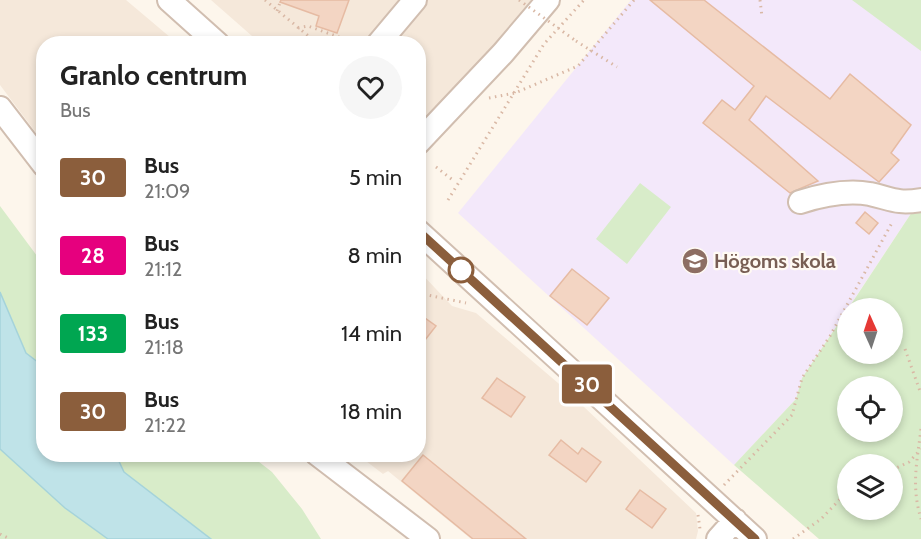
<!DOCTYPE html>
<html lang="en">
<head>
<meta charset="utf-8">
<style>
	body { margin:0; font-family:Cabin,sans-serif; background:#f6f6f6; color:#222; height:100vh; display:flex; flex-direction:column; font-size:22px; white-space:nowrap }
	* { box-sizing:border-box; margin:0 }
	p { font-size:20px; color:#767676 }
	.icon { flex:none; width:33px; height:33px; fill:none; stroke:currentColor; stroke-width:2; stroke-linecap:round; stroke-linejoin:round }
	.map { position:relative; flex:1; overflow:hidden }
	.drawer { position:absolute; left:36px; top:36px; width:390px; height:426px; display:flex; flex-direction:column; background:#fff; border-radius:24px; box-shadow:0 3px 9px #0003 }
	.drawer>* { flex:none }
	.badge { padding:0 12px; border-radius:4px; font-size:21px; line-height:39px }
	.needle { width:39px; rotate:357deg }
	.controls { position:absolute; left:837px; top:298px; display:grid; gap:12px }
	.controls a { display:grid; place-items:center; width:66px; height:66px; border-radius:50%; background:#fff; box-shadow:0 3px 9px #0003; font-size:30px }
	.map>.badge { position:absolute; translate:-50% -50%; box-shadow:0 0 0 3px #fff }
	.round { display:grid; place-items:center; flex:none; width:63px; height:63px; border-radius:32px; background:#f6f6f6 }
	.headline { display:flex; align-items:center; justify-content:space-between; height:102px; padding:0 24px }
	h1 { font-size:28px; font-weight:700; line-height:45px }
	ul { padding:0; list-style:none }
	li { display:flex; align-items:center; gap:18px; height:78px; padding:0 24px }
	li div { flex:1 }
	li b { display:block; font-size:22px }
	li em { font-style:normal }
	li .badge { min-width:66px; font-weight:700; text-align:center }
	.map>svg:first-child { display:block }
	.residential { fill:#f5e8da }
	.education { fill:#f3e8fa }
	.green { fill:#d8ecc9; fill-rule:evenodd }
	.water { fill:#bfe3e8; stroke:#a5d3da; stroke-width:1.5 }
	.building { fill:#f3d5c3; stroke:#e6bba3; stroke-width:1.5 }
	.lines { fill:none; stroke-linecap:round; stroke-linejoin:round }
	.minor-casing { stroke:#d1beb0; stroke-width:26 }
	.path { stroke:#d9b8a5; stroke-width:3; stroke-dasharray:1.5 4.5; stroke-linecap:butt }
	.minor { stroke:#fff; stroke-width:22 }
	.path-bridge { stroke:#d9b8a5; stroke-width:3; stroke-dasharray:1.5 4.5; stroke-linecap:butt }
	.line-casing { stroke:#fff; stroke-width:14 }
	.line { stroke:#8b5e3c; stroke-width:9 }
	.stop-dot { fill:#fff; stroke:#8b5e3c; stroke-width:3 }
	.labels { text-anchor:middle; stroke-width:4.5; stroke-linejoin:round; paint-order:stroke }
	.education-label { font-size:20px; font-weight:bold; fill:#785e54; stroke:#fffaf3; text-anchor:start }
</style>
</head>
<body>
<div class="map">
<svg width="921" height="539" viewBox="0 0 921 539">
	<rect width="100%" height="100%" fill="#fdf6ec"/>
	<path class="residential" d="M0,0h126l51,43 -133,1 -1,98 -43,-57z
		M211,0h324l-81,92 -35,32 -1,-80 -158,-1z
		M419,271l33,35 24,7 89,76 131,124 2,18 -2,8h-225l-83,-68 -5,3 -25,-19 60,-1z"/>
	<path class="education" d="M631,0h290v206l-9,6 -110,166 -6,21 -62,66 -276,-252z"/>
	<path class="green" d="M852,0h69v51z
		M640,183l31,24 -44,57 -31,-25z
		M0,206l43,58v102l-17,-13 -26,-61z
		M921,206v333h-102l-85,-74 62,-66 6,-21 46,-69v45h44v-45h-44l64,-97zM848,387h44v45h-44zM848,465h44v45h-44z
		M0,449l65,59 43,31h-108z
		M114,455h136l22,17 30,37 19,30h-110l-87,-67z"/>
	<path class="water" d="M0,292l26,61 17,13 1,88 72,1 8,17 87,67h-103l-43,-31 -65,-59z"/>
	<path class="building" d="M281,0h68l-12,33 -21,-7 3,-10 -39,-14z
		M650,0h54l126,99 20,-25 61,51 -20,28 8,7 -20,22 -113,-86 -17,24 69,61 -28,12 -87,-70 19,-23 13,10 19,-24z
		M865,212l13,11 -9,11 -13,-11z
		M572,269l37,29 -22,27 -37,-29z
		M418,313l18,13 -18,23z
		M497,378l28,19 -14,20 -29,-19z
		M561,440l17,14 4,-6 19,14 -15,20 -37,-27z
		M423,455l103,84h-53l-71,-58z
		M640,490l26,19 -14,19 -26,-19z"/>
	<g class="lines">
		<defs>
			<path id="minor" d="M169,0l49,44
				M378,44l37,-44
				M0,108l44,57
				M418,143l85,-90 45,-53
				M800,202c22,-7 47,-12 70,-8 22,5 27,10 51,6
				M418,231l337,308
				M317,454l111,85
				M718,539l17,-19"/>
		</defs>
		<use href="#minor" class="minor-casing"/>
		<path class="path" d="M265,0l53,44
			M760,0l2,17
			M277,11l4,-11
			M298,28l10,-2 50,18
			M238,39l7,5
			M576,41l41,26
			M295,44l2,-4
			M489,98l26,-5 63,-27 56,-66
			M436,167l18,14
			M448,200l96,-156 40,-44
			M418,293l48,10
			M905,349l16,45
			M921,429c-4,33 -10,57 0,90
			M418,448h1
			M892,470l17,-8 12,-13
			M724,485l68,-70 10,-37 28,-42 63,-115
			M698,515l2,14
			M0,534l10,5
			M793,539l28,-20 27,-28"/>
		<use href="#minor" class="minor"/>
		<path class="path-bridge" d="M519,0l57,41"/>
	</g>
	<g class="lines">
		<defs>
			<path id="line" d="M418,231l337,308"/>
		</defs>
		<use href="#line" class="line-casing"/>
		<use href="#line" class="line"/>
	</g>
	<defs>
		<symbol id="school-disc" viewBox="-11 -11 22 22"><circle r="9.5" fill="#8d6e63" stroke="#fffaf3"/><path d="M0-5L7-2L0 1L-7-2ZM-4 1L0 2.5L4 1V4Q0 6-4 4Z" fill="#fff"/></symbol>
	</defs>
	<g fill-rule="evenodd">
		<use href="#school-disc" x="680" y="246" width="30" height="30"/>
	</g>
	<circle class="stop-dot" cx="461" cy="270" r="12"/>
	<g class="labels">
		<g class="education-label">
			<text x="714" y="268">Högoms skola</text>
		</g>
	</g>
</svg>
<div class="controls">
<a><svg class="needle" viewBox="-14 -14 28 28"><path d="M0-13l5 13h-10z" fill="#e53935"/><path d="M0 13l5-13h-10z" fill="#767676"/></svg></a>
<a><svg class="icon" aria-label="locate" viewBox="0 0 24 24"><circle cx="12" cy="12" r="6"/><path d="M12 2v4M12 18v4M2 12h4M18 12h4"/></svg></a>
<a><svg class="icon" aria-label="layers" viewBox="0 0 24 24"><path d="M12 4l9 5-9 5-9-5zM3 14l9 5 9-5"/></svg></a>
</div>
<b class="badge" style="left:587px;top:384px;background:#8b5e3c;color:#fff">30</b>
<section class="drawer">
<div class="headline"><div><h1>Granlo centrum</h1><p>Bus</p></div><a class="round"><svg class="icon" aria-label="heart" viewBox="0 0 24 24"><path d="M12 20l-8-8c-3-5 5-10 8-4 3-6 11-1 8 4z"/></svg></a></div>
<ul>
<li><span class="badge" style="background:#8b5e3c;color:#fff">30</span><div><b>Bus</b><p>21:09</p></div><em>5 min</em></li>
<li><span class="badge" style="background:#e6007e;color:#fff">28</span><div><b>Bus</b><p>21:12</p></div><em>8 min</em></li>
<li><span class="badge" style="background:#00a651;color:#fff">133</span><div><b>Bus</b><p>21:18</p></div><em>14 min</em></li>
<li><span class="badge" style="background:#8b5e3c;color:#fff">30</span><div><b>Bus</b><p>21:22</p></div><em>18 min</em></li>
</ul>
</section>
</div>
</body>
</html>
